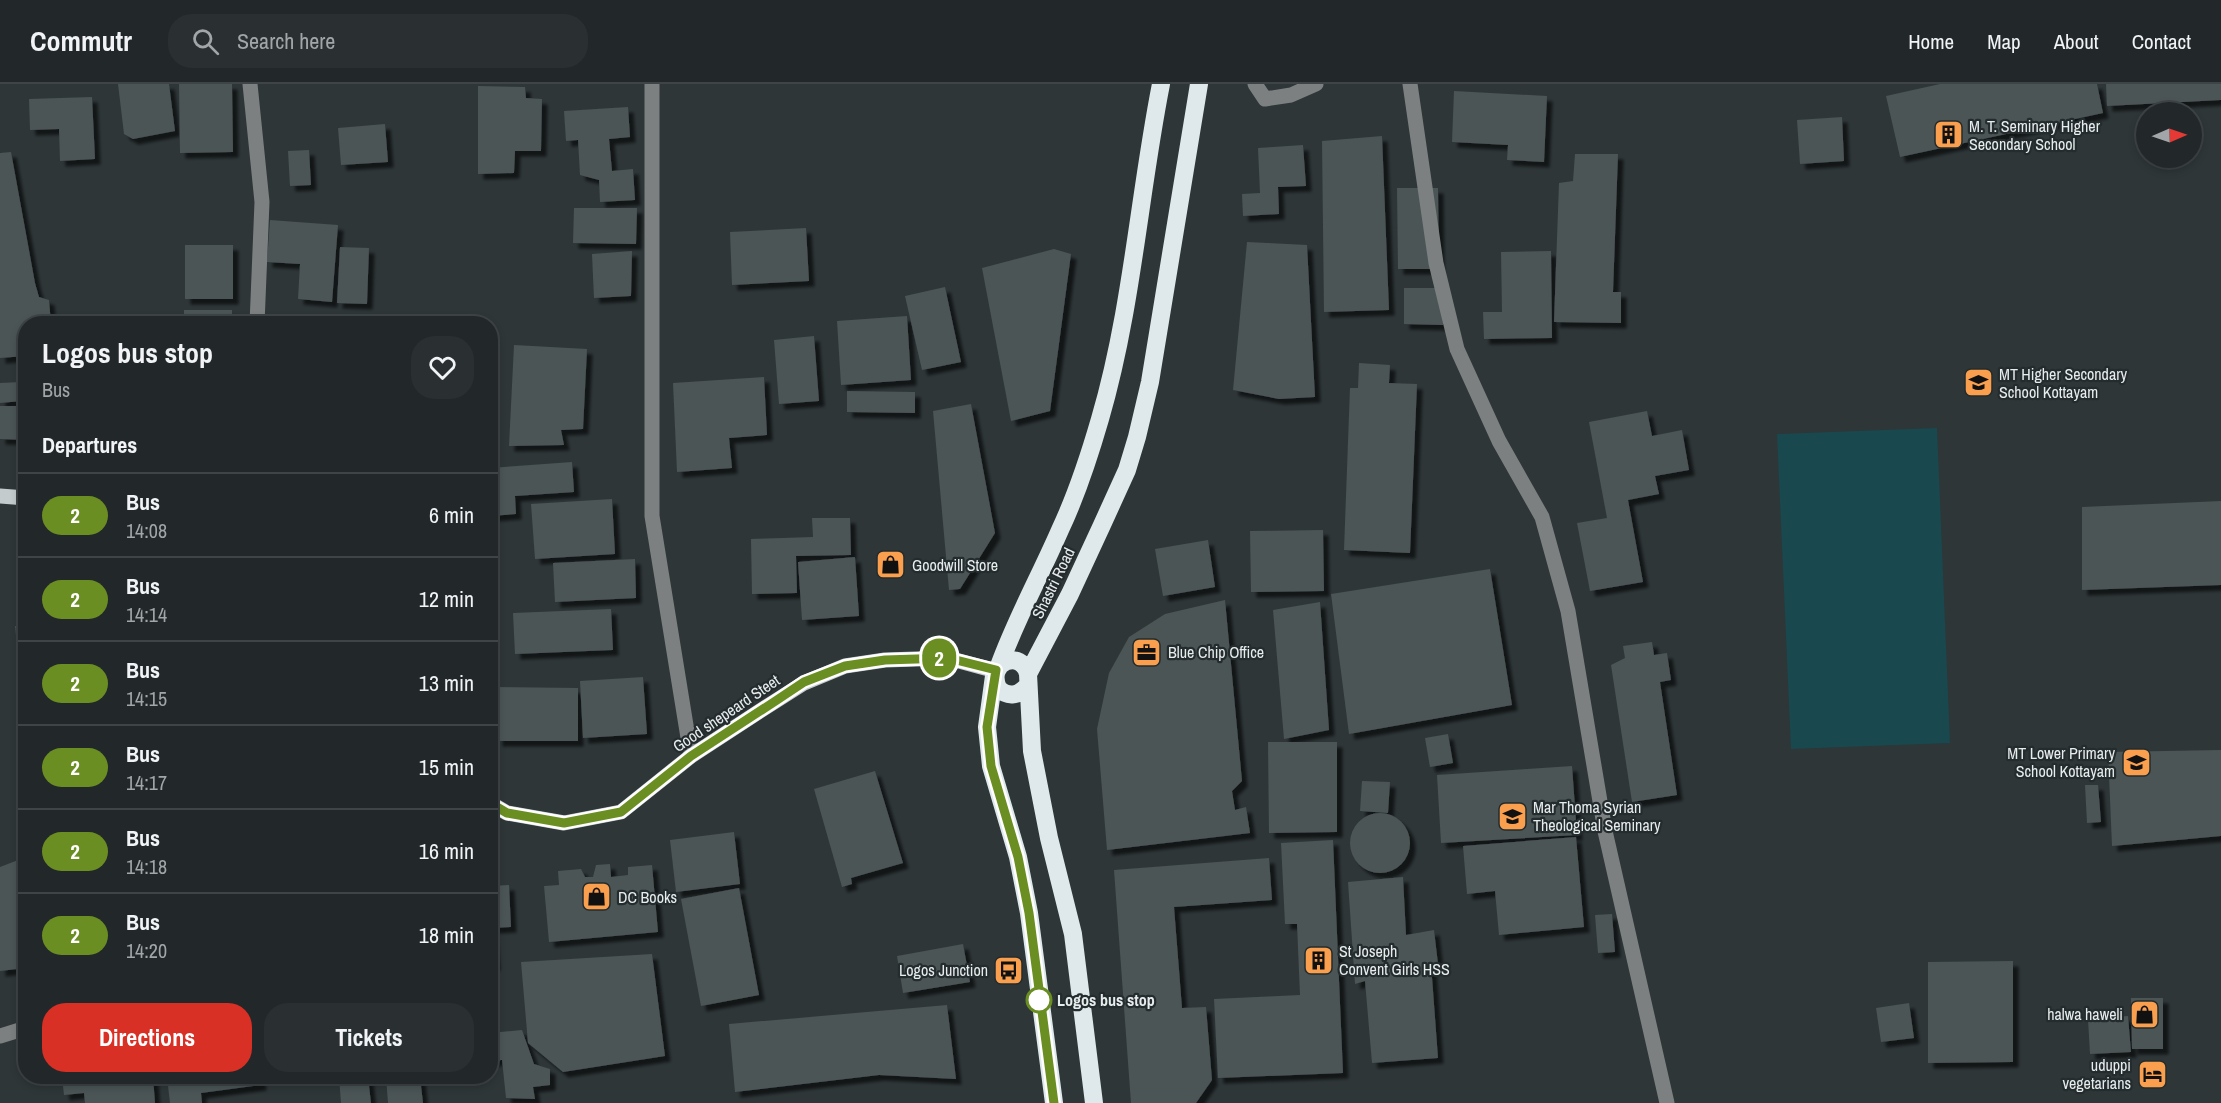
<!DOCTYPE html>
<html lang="en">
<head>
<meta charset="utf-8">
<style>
	body { margin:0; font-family:"Archivo Narrow",sans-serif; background:#2a3032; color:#f1f3f6; height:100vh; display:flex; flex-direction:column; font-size:22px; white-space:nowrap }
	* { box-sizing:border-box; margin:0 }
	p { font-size:20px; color:#a2a6a8 }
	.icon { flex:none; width:33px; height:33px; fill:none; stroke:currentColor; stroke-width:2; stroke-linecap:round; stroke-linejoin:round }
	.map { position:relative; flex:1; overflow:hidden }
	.details { position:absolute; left:18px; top:232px; width:480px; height:768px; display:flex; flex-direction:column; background:#22282a; border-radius:24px; box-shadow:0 3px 9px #0003,0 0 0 2px #3f4447 }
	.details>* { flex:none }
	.badge { padding:0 12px; border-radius:20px; font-size:21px; line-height:39px }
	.needle { width:39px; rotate:88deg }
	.controls { position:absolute; left:2136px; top:18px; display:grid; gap:12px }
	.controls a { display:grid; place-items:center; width:66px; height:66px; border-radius:50%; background:#22282a; box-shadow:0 3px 9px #0003,0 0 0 2px #3f4447; font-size:30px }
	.map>.badge { position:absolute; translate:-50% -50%; box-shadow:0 0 0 3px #fff }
	h2 { padding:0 24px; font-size:22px; line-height:54px }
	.round { display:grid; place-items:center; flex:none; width:63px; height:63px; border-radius:24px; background:#2a3032 }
	.summary { display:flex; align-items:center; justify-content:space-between; height:102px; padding:0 24px }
	h1 { font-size:28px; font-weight:700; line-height:45px }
	.button { display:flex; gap:12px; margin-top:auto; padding:12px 24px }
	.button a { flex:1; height:69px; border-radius:24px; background:#d93025; color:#fff; font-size:24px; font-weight:700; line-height:69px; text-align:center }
	.button a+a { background:#2a3032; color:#f1f3f6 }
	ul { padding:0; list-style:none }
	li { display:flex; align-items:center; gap:18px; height:84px; padding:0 24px; border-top:2px solid #3f4447 }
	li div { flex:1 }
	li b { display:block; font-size:22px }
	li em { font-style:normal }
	li .badge { min-width:66px; font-weight:700; text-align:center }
	header { display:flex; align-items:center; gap:36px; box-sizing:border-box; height:84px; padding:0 30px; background:#22282a; border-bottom:2px solid #3f4447 }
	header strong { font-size:28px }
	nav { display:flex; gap:33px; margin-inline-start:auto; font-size:21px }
	.search { width:420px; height:54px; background:#2a3032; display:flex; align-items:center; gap:15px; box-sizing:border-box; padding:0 21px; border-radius:24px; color:#a2a6a8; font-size:22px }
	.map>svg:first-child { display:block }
	.pitch { fill:#19484f }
	.building { fill:#4b5456; filter:url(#shadow) }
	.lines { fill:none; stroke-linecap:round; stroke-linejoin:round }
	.minor { stroke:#7c8081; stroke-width:15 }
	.major { stroke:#c3cbcd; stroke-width:15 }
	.highway { stroke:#dfe9eb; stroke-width:18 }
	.line-casing { stroke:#fff; stroke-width:14 }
	.line { stroke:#6b8e23; stroke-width:9 }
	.stop-dot { fill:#fff; stroke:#6b8e23; stroke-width:3 }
	.labels { text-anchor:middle; stroke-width:4.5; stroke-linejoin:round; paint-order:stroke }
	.poi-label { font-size:16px; fill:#e7eced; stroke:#242c2d; text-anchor:start }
	.street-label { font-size:16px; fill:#e7eced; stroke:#242c2d }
	.stop-label { font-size:16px; font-weight:bold; fill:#e7eced; stroke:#242c2d; text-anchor:start }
</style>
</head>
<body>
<header>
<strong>Commutr</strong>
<div class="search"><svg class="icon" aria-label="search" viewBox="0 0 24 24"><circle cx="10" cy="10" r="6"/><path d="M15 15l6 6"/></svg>Search here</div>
<nav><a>Home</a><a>Map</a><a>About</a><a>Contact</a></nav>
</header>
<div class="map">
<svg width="2221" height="1019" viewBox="0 0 2221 1019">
	<defs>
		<filter id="shadow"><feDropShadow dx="5.5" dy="5.5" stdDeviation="1.5" flood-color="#0009"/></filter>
	</defs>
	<rect width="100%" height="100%" fill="#2e3638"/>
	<path class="pitch" d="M1937,344l13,315 -159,6 -14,-315z"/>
	<path class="building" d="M118,0h51l6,47 -42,8 -9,-5z
		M179,0h53l1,68 -53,1z
		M1940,0h157l6,29 -203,44 -14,-61z
		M2106,0h115v16l-114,6z
		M478,2l47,1 1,11 16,1 -1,52h-26l-1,22 -36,1z
		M1454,7l93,5 -3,66 -37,-2 1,-15 -56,-3z
		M92,13l3,62 -35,2 -1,-32 -29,1 -1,-31z
		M628,23l2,30 -21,2 3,32 21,-2 2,31 -35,2 -1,-22 -19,-5 -2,-35 -12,1 -2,-30z
		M1842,33l2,44 -44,3 -3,-44z
		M385,40l3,38 -47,3 -3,-37z
		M1382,52l7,174 -65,2 -2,-171z
		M1303,61l3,41 -28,1 1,27 -36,2 -1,-22 18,-1 -2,-45z
		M309,66l2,35 -21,1 -2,-35z
		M11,68l24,131 4,14 10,3 2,24h-25v32l-26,2v-205z
		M1575,70h43l-5,138h8v31l-67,-1 5,-139 14,-2z
		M1397,104h41l1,81h-41z
		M574,124h63l-1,36 -63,-1z
		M270,136l68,5 -6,77 -34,-3 2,-35 -33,-2z
		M806,144l3,53 -77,4 -2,-53z
		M1247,158l60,3 8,152 -36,2 -46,-9z
		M185,161h48v54h-48z
		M340,163l29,1 -2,56 -30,-1z
		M1054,165l17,5 -21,157 -39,10 -29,-153z
		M632,167l-1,45 -37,2 -2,-44z
		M1551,167l1,87 -68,1 -1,-27h19l-1,-60z
		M945,203l16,75 -39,8 -17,-74z
		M1404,204h38l1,37 -39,-1z
		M184,226h48v14h-48z
		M907,232l4,64 -70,5 -4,-64z
		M814,252l5,65 -40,3 -5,-64z
		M514,261l73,4 -4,80 -22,1 3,15 -55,1z
		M1359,279l31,2 -1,18 28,1 -7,169 -66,-3 6,-162h8z
		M764,293l3,58 -38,3 3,30 -55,4 -4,-89z
		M21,298l1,19 -22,2v-20z
		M847,307l68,1v21l-68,-1z
		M971,320l24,129 -35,56 -11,1 -16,-179z
		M0,322h26v34l-26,-1z
		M1647,327l5,25 30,-6 7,40 -34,6 4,18 -31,6 15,82 -53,9 -13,-68 30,-5 -18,-96z
		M572,378l2,30 -59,4 1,18 -26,2v-48z
		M612,415l3,55 -80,5 -4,-55z
		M2221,417v84l-139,5v-83z
		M812,434h38l1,37 -55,1 1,37 -45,1 -1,-55 62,-2z
		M1323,446l1,61 -73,1 -1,-61z
		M1208,456l7,47 -52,9 -8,-47z
		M855,473l4,59 -57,4 -4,-58z
		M635,475l1,39 -81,4 -2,-39z
		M1490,485l22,136 -163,29 -18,-140z
		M1225,516l17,181 -10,10 3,19 11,-3 4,26 -143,17 -10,-121 12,-56 20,-36 36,-23z
		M1320,518l9,128 -45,9 -11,-129z
		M611,525l2,41 -98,4 -2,-41z
		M26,541v47l-6,1 -5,-47z
		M1652,558l2,13 13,-2 4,27 -11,2 17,113 -45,7 -21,-137 14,-7 -2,-12z
		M643,593l4,57 -64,4 -3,-57z
		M497,603l81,1v53h-81z
		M1448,650l5,29 -23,4 -5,-29z
		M1268,658h69v90l-68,1z
		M2221,666v86l-109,10 -4,-94z
		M1572,682l5,69 -136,8 -4,-68z
		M875,687l28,92 -52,15 1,6 -10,3 -28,-98z
		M1362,697l28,1 -2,31 -28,-2z
		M2085,701h13l3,37 -14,1z
		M1350 759a30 30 0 1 1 60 0a30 30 0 1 1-60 0Z
		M734,748l6,52 -64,8 -6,-52z
		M1576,753l8,90 -85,8 -4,-44 -28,3 -4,-48z
		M1333,756l10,233 -125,5 -4,-79 86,-4 -3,-71h-12l-4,-81z
		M26,773v118l-6,3 -3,-9 -17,2v-104z
		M1269,774l3,42 -98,7 8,101 24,-1 6,73 -16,23h-65l-17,-233z
		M610,780l1,13 17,-2v-8l24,-2 6,67 -109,10 -5,-56 15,-1 -1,-14 23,-2 4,8h8l3,-12z
		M1403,793l3,58 28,-5 4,34h-7l7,94 -66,5 -7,-82 -10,3 -7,-102z
		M509,801l2,42 -19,1 3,37 -5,1v-80z
		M739,804l20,107 -58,11 -20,-107z
		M1612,830l3,38 -17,1 -3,-38z
		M963,860l7,38 -67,11 -6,-37z
		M652,870l13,102 -102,16 -35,-29 -7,-81z
		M2013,877v101l-85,1v-101z
		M2131,914h32v51h-31z
		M1909,919l5,35 -33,4 -5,-34z
		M947,921l9,74 -77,-4 -144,17 -6,-68z
		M2128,932l3,36 -41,2 -2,-35z
		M522,946l12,34 16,5v16l-17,2 2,12 -29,-1 -4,-38 -12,1v-28z
		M62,993h91l2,26h-70l-1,-10 -20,2z
		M167,993h93l1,8 -60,8 1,10h-32z
		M339,993h29l3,26h-30z
		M386,993h34l3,26h-35z"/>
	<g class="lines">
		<path class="minor" d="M250,0l12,118 -5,122
			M652,0v432l39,240
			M1255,0l10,15 26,-4 25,-11
			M1410,0l26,179 21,86 42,92 43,76 26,94 37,220 62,272
			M0,952l26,-8"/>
		<path class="major" d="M0,412l26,2
			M490,719l17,10 57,10 57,-11 70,-56 72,-47 41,-26 41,-17 40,-6 63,-2 48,13"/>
		<path class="highway" d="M999,582c17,-47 41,-90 61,-136 17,-36 29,-73 40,-111 32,-109 39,-224 61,-335
			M994,592l-7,51 4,39 27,91 11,56 25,190
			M1028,601c-9,11 -20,13 -30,3 -12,-27 24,-39 30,-14
			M1094,1019l-21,-169 -24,-96 -17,-87 -4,-77 42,-80 32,-69 25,-55 10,-33 13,-55 49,-298"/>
	</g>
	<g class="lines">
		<defs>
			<path id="line" d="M490,719l17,10 57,10 57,-11 70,-56 86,-56 27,-18 41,-16 40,-6 63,-2 48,12 -9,57 4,39 27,91 11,56 25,190"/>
		</defs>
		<use href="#line" class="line-casing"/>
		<use href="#line" class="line"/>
	</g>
	<defs>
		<symbol id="building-square" viewBox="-11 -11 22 22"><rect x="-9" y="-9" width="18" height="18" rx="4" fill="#fa9f4e" stroke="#242c2d"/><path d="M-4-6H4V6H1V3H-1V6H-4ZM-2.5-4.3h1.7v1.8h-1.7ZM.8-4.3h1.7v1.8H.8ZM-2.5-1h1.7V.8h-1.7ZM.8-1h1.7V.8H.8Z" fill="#111"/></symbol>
		<symbol id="school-square" viewBox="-11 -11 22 22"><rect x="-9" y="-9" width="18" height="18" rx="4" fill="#fa9f4e" stroke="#242c2d"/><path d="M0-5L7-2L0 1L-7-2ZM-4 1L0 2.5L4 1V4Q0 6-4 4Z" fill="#111"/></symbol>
		<symbol id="shop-square" viewBox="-11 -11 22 22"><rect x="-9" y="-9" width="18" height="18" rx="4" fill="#fa9f4e" stroke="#242c2d"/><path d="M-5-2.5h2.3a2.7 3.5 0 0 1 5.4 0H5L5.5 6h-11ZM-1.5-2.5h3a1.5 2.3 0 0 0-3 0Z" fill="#111"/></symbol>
		<symbol id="office-square" viewBox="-11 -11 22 22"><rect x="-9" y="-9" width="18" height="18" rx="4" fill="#fa9f4e" stroke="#242c2d"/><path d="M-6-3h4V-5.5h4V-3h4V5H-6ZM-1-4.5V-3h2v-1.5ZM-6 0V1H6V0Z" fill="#111"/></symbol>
		<symbol id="university-square" viewBox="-11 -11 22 22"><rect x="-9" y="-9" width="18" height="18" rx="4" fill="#fa9f4e" stroke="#242c2d"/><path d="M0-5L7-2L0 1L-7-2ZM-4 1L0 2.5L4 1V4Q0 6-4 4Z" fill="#111"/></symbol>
		<symbol id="bus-square" viewBox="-11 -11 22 22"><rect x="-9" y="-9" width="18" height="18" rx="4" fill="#fa9f4e" stroke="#242c2d"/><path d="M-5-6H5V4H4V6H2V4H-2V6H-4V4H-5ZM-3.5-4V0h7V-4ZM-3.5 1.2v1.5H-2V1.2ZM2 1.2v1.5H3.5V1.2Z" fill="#111"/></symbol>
		<symbol id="hotel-square" viewBox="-11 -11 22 22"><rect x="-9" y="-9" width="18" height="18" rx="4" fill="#fa9f4e" stroke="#242c2d"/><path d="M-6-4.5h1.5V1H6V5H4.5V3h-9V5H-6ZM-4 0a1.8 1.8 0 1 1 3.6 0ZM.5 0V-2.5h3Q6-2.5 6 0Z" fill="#111"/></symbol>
	</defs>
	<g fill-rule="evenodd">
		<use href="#building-square" x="1932" y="34" width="33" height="33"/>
		<use href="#school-square" x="1962" y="282" width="33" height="33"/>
		<use href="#shop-square" x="874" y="464" width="33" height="33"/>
		<use href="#office-square" x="1130" y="552" width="33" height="33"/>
		<use href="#school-square" x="2120" y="662" width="33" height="33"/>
		<use href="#university-square" x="1496" y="716" width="33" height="33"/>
		<use href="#shop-square" x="580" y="796" width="33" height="33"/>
		<use href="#building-square" x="1302" y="860" width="33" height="33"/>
		<use href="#bus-square" x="992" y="870" width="33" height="33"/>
		<use href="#shop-square" x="2128" y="914" width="33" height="33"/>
		<use href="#hotel-square" x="2136" y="974" width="33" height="33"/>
	</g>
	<circle class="stop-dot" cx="1039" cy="916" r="12"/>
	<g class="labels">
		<g class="poi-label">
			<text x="1969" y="48">M. T. Seminary Higher<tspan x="1969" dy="18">Secondary School</tspan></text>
			<text x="1999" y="296">MT Higher Secondary<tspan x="1999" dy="18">School Kottayam</tspan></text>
			<text x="912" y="487">Goodwill Store</text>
			<text x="1168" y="574">Blue Chip Office</text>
			<text x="2115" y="675" text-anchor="end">MT Lower Primary<tspan x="2115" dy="18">School Kottayam</tspan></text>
			<text x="1533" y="729">Mar Thoma Syrian<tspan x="1533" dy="18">Theological Seminary</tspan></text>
			<text x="618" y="819">DC Books</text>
			<text x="1339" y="873">St Joseph<tspan x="1339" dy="18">Convent Girls HSS</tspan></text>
			<text x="988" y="892" text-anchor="end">Logos Junction</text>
			<text x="2123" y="936" text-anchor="end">halwa haweli</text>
			<text x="2131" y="987" text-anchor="end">uduppi<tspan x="2131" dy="18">vegetarians</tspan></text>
		</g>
		<g class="street-label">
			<text transform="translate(1053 499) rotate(-64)" y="6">Shastri Road</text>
			<text transform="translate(726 629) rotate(-34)" y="6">Good shepeard Steet</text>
		</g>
		<g class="stop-label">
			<text x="1057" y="922">Logos bus stop</text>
		</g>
	</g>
</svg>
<div class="controls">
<a><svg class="needle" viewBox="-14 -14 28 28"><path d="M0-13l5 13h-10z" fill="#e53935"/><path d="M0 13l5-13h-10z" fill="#a2a6a8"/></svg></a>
</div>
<b class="badge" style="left:939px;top:574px;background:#6b8e23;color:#fff">2</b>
<section class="details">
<div class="summary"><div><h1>Logos bus stop</h1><p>Bus</p></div><a class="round"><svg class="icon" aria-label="heart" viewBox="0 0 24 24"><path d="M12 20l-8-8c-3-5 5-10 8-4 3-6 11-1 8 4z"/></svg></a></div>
<h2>Departures</h2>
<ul>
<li><span class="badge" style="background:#6b8e23;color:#fff">2</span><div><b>Bus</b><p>14:08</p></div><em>6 min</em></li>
<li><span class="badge" style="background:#6b8e23;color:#fff">2</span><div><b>Bus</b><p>14:14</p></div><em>12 min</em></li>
<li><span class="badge" style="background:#6b8e23;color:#fff">2</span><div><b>Bus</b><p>14:15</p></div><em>13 min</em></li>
<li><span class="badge" style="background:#6b8e23;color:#fff">2</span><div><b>Bus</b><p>14:17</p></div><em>15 min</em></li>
<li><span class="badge" style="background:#6b8e23;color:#fff">2</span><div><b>Bus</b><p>14:18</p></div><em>16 min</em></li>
<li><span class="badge" style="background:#6b8e23;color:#fff">2</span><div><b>Bus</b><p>14:20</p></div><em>18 min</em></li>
</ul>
<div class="button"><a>Directions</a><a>Tickets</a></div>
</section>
</div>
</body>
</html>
